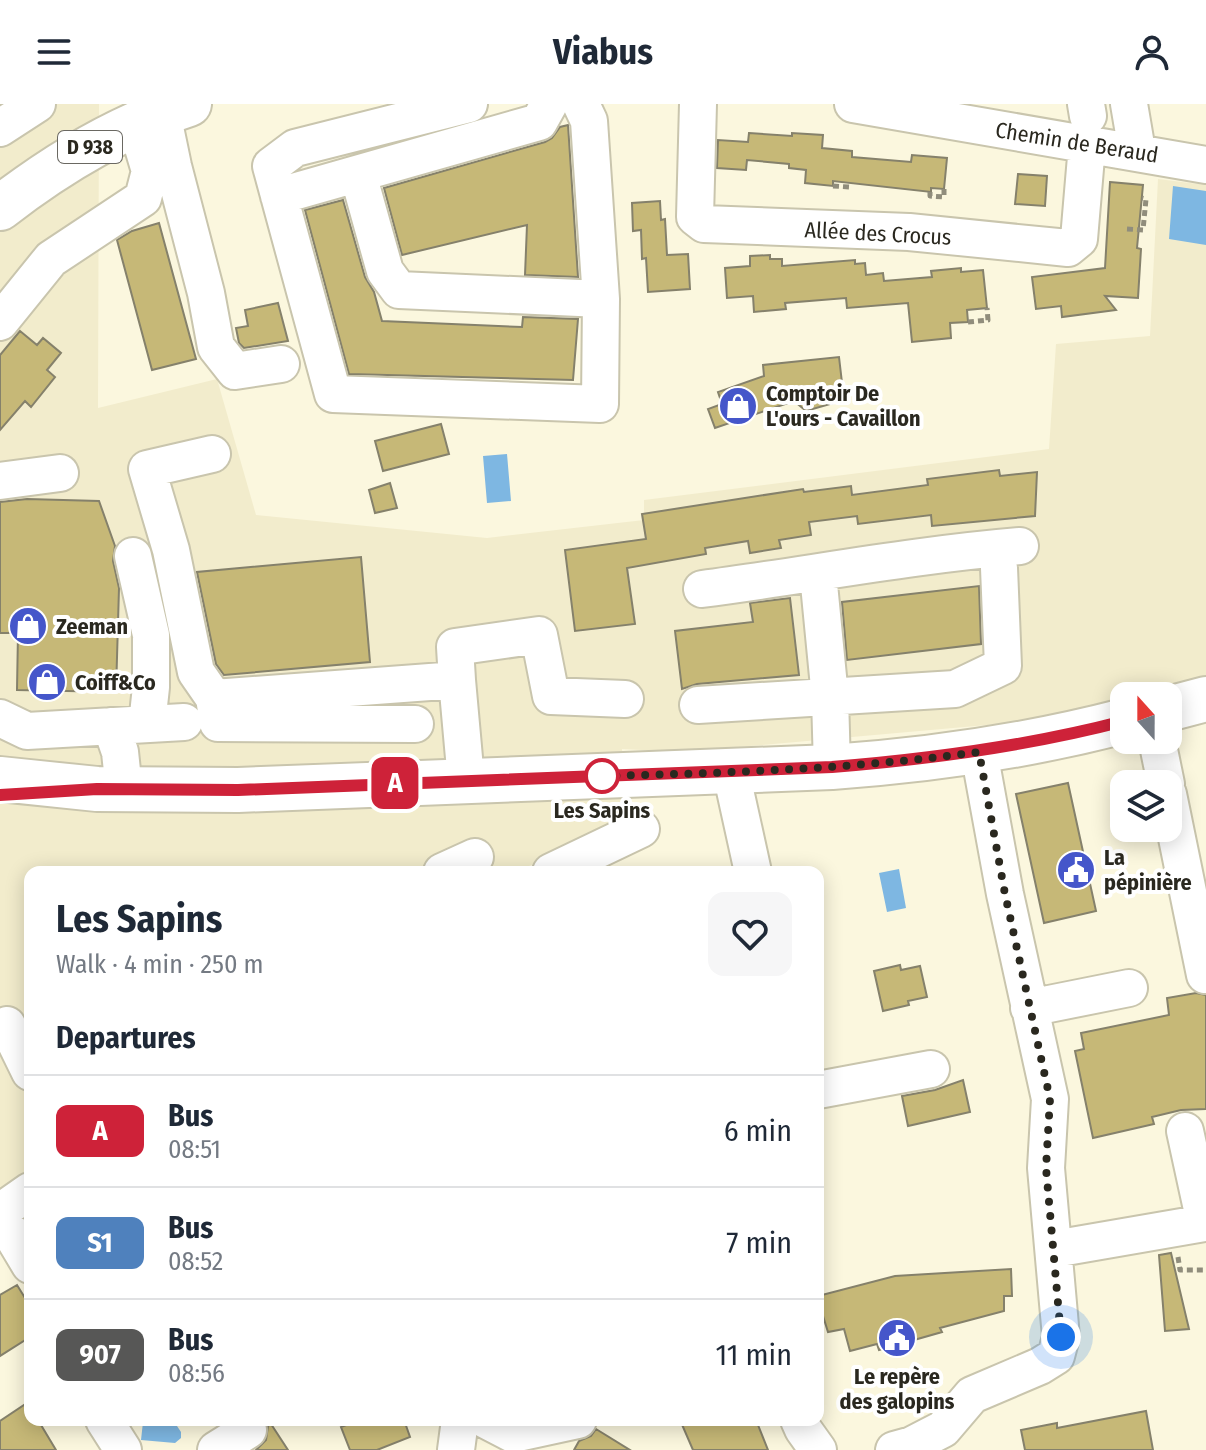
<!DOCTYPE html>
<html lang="en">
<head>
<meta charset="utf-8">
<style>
	body { margin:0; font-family:"Fira Sans Condensed",sans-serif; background:#f6f6f7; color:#1f2937; height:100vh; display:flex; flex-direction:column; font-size:30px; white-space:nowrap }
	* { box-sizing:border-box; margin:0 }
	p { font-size:26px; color:#747a83 }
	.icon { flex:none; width:44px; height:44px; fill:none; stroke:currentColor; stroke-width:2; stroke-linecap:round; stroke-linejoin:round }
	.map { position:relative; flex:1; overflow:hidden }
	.side { position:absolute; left:24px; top:762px; width:800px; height:560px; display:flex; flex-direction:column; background:#fff; border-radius:16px; box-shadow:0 4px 20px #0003 }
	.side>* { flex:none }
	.badge { padding:0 16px; border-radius:12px; font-size:28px; line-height:52px }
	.needle { width:52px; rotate:339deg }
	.buttons { position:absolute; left:1110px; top:578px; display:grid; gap:16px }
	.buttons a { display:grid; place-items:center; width:72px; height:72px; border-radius:16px; background:#fff; box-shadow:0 4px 20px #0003; font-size:40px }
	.you { position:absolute; width:40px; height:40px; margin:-20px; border:6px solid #fff; border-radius:50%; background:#1a73e8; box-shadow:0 0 0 12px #1a73e833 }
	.map>.badge { position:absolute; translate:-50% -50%; box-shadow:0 0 0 4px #fff }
	h2 { padding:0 32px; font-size:30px; line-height:72px }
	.round { display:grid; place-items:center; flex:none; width:84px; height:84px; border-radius:16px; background:#f6f6f7 }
	.headline { display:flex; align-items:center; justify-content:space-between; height:136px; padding:0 32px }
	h1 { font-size:38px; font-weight:700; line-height:60px }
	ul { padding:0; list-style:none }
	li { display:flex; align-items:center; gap:24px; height:112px; padding:0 32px; border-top:2px solid #e0e1e3 }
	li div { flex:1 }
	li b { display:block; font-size:30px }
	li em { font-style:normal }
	li .badge { min-width:88px; font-weight:700; text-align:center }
	header { display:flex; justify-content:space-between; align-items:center; height:104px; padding:0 32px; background:#fff; font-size:36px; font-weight:700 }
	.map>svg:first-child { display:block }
	.built { fill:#f2eccc }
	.water { fill:#7eb7e2 }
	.building { fill:#c6b877; stroke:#85816b; stroke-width:2 }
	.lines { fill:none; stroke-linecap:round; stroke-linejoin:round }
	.minor-casing { stroke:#c9c5ad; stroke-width:40 }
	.major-casing { stroke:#c9c5ad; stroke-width:48 }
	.path { stroke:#908d7c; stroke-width:5; stroke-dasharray:6 4; stroke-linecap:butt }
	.minor { stroke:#fff; stroke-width:36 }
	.major { stroke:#fff; stroke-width:44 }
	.line-casing { stroke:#fff; stroke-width:18 }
	.line { stroke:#ce2239; stroke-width:12 }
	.walk { stroke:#2a281f; stroke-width:8; stroke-dasharray:0 14.4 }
	.stop-dot { fill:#fff; stroke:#ce2239; stroke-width:4 }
	.labels { text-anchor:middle; stroke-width:8; stroke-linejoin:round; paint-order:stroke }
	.shield { fill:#fff; stroke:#6a6862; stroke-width:2 }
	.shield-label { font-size:20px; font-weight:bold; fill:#2a281f }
	.street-label { font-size:22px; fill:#2a281f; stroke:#fff }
	.poi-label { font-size:22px; font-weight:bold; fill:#2a281f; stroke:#fff; text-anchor:start }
	.stop-label { font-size:22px; font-weight:bold; fill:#2a281f; stroke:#fff }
</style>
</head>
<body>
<header><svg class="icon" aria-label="menu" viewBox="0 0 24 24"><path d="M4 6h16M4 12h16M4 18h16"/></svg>Viabus<svg class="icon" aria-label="person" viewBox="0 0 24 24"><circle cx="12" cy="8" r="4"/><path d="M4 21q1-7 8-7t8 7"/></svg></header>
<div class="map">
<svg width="1206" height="1346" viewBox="0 0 1206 1346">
	<rect width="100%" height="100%" fill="#fbf7de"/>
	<path class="built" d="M0,0h99l-1,304 119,-29 39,136 231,23 157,-18v-20l405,-51 7,-105 94,-8 8,-157 48,6v493l-72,18h-10v3l-92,22 -349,31 -61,-3 3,73 -109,50h-486v303l-30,21z"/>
	<path class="water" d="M1173,82l33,5v54l-37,-6z
		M507,350l4,47 -24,2 -4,-47z
		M899,765l7,39 -19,4 -8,-39z
		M143,1318l34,4 4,6v6l-6,5 -34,-3z"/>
	<path class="building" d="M568,21l10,152 -53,-2 2,-50 -125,30 -18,-67 161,-46 7,-4 8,-11z
		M749,29l43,3v-3l31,2 -1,13 30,3v6l59,5 1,-7 35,3 -3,31 -13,-1v4l-98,-11v5l-28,-3 1,-13 -17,-2v-4l-42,-4 -1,10 -29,-2 1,-28 30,2z
		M1018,70l29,2 -2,30 -30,-2z
		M1110,78l33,3 -6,63 4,1 -3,49 -33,-2 11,14 -54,7 -1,-11 -25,3 -4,-32 73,-9z
		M343,96l22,77 9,15 8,29 140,6 1,-10 55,2 -5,61 -224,-6 -44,-164z
		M660,97l1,19 4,-1 2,36 21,-1 2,35 -42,3 -2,-34 -4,1 -1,-29 -8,1 -1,-28z
		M159,119l37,136 -44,11 -35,-130 15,-9z
		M770,151v4h12v7l73,-6v4l10,-1 1,12 17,-2 1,8 48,-4 -1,-6 30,-3v4l22,-2 4,38 -20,2 1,12 -18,1 1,15 -39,4 -4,-39 -61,5 -1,-10 -61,5 1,6 -32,3 -1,-16 -26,2 -2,-30 25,-2v-10z
		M278,199l10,38 -44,7 -5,-5 -3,-15 12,-2 -3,-16z
		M20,227l17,14 6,-7 18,15 -14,17 8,7 -24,30 -6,-6 -25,29v-75z
		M839,253l5,43 -38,11 -12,-10 -79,27 -7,-19 14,-5 -4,-12 46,-16 -1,-11z
		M441,320l8,30 -66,17 -8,-30z
		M999,366l1,6 37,-4 -2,44 -103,10 -1,-11 -73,9 -1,-8 -48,6 2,13 -32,5 2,8 -31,5 -2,-12 -43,7 1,6 -79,14 8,56 -60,7 -10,-81 81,-11 -4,-25 161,-25 1,3 47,-6 1,9 76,-10 -1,-6z
		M390,379l7,25 -22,5 -6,-23z
		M27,395l72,2 16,45 -2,15 6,27 -3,104 -99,-2 1,-57h-18v-131z
		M361,453l9,105 -146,13 -8,-11 -19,-92z
		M979,482l2,58 -134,16 -5,-58z
		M790,494l9,77 -102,9 -15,5 -7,-58 78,-9 -3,-19z
		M1068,679l28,128 -52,12 -28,-129z
		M900,861l1,5 19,-4 7,31 -19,4 1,4 -26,6 -9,-40z
		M1196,889l10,2v114l-25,1 -29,7 2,7 -61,14 -18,-87 9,-2 -3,-16 88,-18 -2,-17z
		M963,976l7,32 -62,14 -6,-30 33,-6z
		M1171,1149l18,76 -24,2 -6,-76z
		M1011,1165l1,27h-8v15l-64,17 2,4 -63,18 -2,-6 -27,7 -6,-22 -16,3 -10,-32v-4l77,-20z
		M17,1181l13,21v31l-30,19v-61z
		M27,1299l3,17h8l18,30h-56v-29z
		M1146,1307l7,39h-128l-4,-20 36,-7v5z
		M359,1316h45l6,17 -33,13h-27l-9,-23z
		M680,1316h76l12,30h-75z
		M271,1320l17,26h-32l10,-10 2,-14z
		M596,1325l34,21h-56l5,-9 12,-5z"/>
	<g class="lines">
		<defs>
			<path id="minor" d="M164,0l-2,9 11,53 33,127 10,54 19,24 46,-7
				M469,0l-174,44 -24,18 62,228 267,10 1,-105 -12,-178 -8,-17
				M698,0l-3,113 9,7 205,8 159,16 11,-9 8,-94
				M853,0l353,61
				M1086,0l2,12
				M1129,0l8,47
				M0,24l37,-24
				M358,70l27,97 14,19 202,9
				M279,92l260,-74 10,-18
				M0,218l51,-63 92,-61 7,-27 -14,-47
				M212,350l-65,15 24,81 25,122 18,26
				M0,377l60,-8
				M133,452l18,79v52l-4,37
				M818,470l12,123 2,70
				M702,485c106,-14 211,-34 318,-43
				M457,576l-2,-33 84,-12 12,61 74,3
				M698,601l257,-16 48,-23 -4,-98
				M0,614l27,13 157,-9
				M415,620l-197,-1 -4,-25 243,-18 9,100
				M111,622l9,26 4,38
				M1157,636l9,44
				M731,668l22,100
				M1168,690l37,181
				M442,768l33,-15
				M551,768l90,-43
				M1029,904l100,-20
				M7,921l23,47
				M818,986l113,-21
				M0,1108l30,-21
				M0,1111l30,50
				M1054,1145l151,-26 -20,-92
				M104,1316l19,30
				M486,1316l27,14 65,-14
				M799,1316l4,9 15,21
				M216,1346l32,-20
				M456,1346l4,-30
				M894,1346l18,-5 31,-16 29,-34 68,-29 16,-10 5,-19 -15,-169 4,-69 -45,-205 -26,-142"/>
			<path id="major" d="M0,104c58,-45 119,-82 189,-104
				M1168,605l38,-10
				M0,675l97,10 141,1 594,-23c100,-7 196,-21 292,-46"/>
		</defs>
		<use href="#minor" class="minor-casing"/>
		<use href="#major" class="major-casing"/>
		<path class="path" d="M833,82l16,1v-4
			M930,88v4l14,1v-8
			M1127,125l16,1 3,-31 -4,-1
			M968,218l20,-2 -1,-12
			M1178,1153l2,13h26"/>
		<use href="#minor" class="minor"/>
		<use href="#major" class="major"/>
	</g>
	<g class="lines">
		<defs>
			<path id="line" d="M0,691l97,-6 141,1 594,-23c100,-8 196,-21 292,-46"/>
		</defs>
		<use href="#line" class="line-casing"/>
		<use href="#line" class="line"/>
		<path class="walk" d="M602,672c126,-3 252,-7 377,-24l26,142 45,205 -4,69 15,169"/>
	</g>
	<defs>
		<symbol id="shop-disc" viewBox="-11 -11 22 22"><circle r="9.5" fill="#4556ca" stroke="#fff"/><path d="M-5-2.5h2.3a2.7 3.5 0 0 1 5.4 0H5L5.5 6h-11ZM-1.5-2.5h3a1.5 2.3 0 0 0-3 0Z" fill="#fff"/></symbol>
		<symbol id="civic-disc" viewBox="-11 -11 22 22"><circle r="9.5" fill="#4556ca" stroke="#fff"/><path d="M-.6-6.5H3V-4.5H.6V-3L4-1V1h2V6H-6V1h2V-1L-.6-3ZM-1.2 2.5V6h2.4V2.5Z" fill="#fff"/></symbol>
	</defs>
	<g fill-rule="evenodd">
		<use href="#shop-disc" x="716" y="280" width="44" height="44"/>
		<use href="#shop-disc" x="6" y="500" width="44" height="44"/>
		<use href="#shop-disc" x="25" y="556" width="44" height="44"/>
		<use href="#civic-disc" x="1054" y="744" width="44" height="44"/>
		<use href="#civic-disc" x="875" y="1212" width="44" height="44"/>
	</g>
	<circle class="stop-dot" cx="602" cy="672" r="16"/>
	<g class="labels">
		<rect class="shield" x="58" y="27" width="64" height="32" rx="6"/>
		<g class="shield-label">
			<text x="90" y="50">D 938</text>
		</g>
		<g class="street-label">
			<text transform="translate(1077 38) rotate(9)" y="8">Chemin de Beraud</text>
			<text transform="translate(878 129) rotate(3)" y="8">Allée des Crocus</text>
		</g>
		<g class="poi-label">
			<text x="766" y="297">Comptoir De<tspan x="766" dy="25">L'ours - Cavaillon</tspan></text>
			<text x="56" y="530">Zeeman</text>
			<text x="75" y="586">Coiff&amp;Co</text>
			<text x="1104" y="761">La<tspan x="1104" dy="25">pépinière</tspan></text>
			<text x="897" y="1280" text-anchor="middle">Le repère<tspan x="897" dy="25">des galopins</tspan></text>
		</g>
		<g class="stop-label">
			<text x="602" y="714">Les Sapins</text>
		</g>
	</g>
</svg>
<div class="buttons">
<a><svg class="needle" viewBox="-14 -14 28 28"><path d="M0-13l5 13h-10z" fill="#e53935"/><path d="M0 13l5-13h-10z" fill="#747a83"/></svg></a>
<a><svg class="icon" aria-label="layers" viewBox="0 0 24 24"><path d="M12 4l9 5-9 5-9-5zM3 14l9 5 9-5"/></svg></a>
</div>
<div class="you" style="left:1061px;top:1233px"></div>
<b class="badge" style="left:395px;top:679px;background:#ce2239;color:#fff">A</b>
<section class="side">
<div class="headline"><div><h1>Les Sapins</h1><p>Walk · 4 min · 250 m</p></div><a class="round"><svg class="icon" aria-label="heart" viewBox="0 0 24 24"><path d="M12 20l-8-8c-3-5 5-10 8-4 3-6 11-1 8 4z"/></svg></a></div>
<h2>Departures</h2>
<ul>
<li><span class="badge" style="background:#ce2239;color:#fff">A</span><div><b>Bus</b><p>08:51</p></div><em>6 min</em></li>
<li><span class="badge" style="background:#4f81bd;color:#fff">S1</span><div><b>Bus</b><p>08:52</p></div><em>7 min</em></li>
<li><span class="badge" style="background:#575756;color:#fff">907</span><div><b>Bus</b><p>08:56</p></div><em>11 min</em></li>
</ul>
</section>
</div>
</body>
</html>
